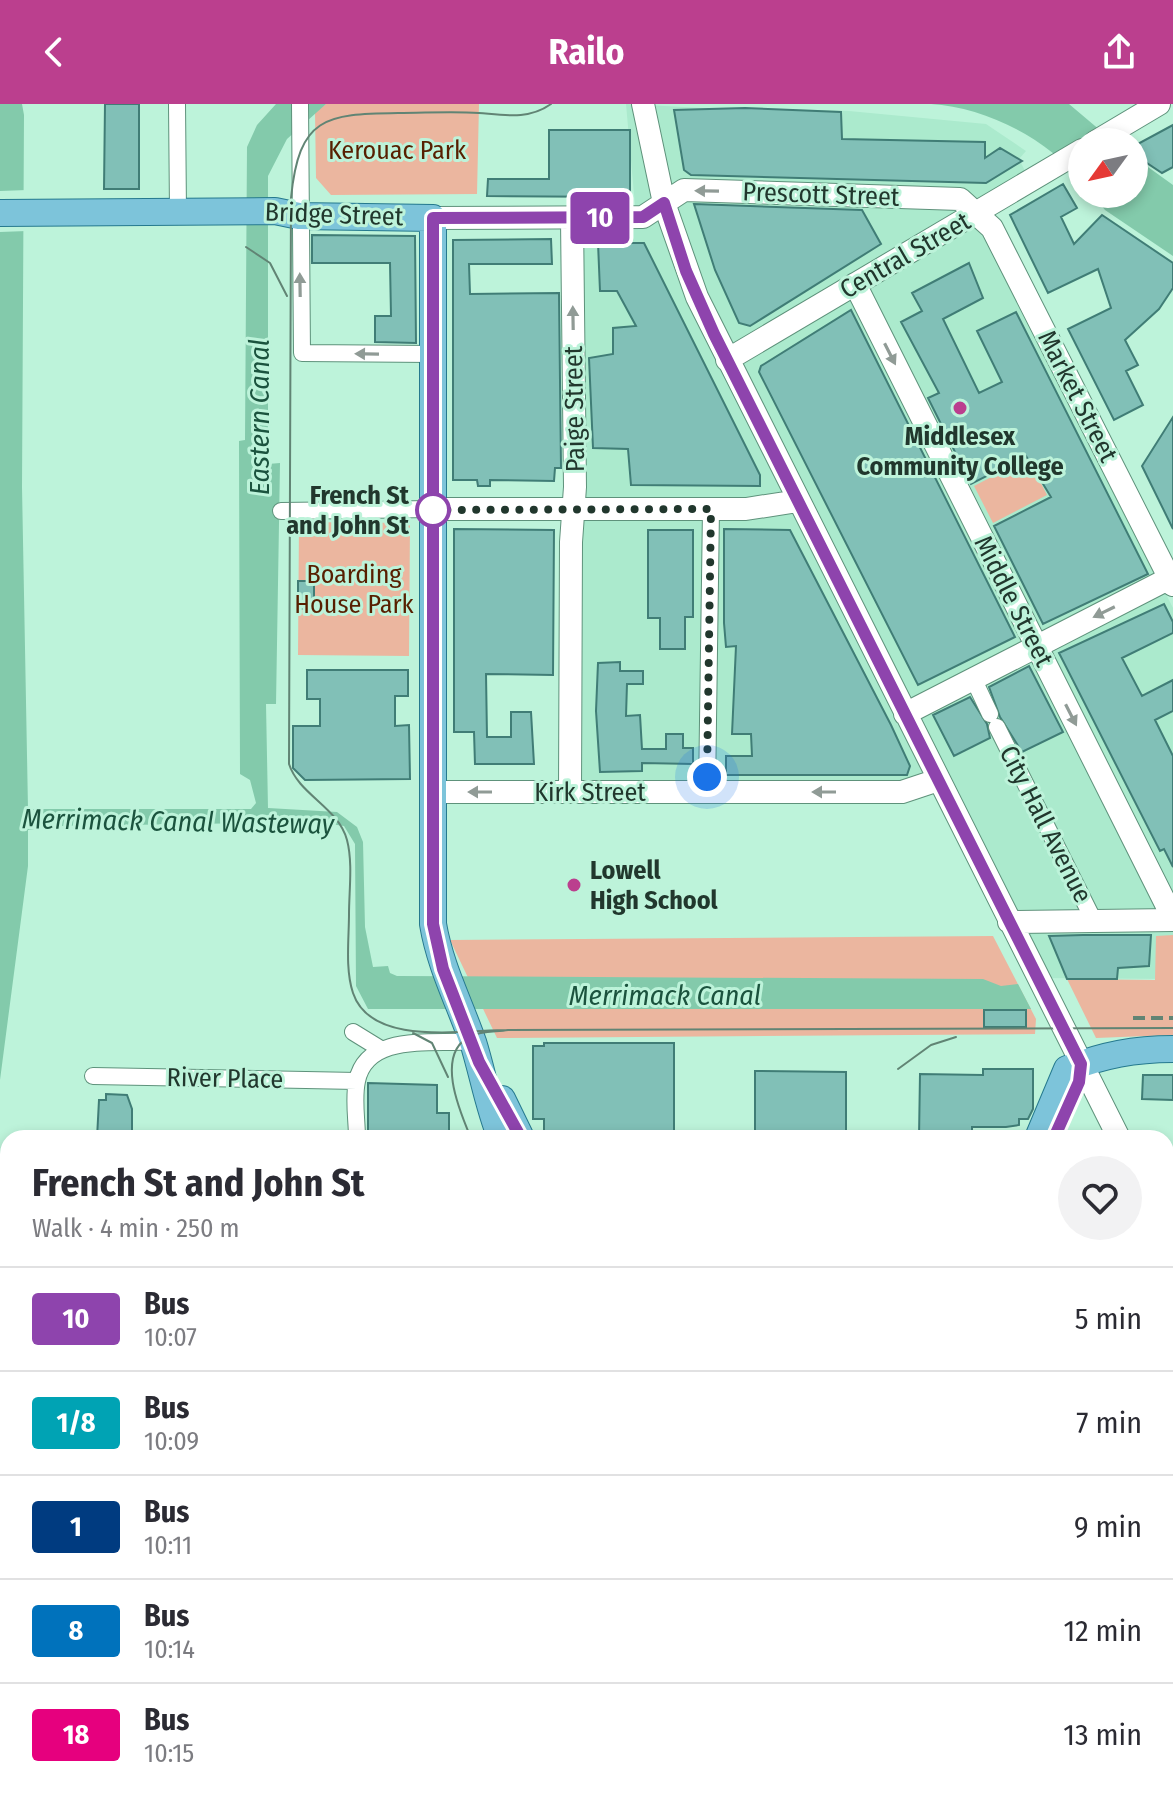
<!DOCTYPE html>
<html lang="en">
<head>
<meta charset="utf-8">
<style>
	body { margin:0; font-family:"Fira Sans Condensed",sans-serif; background:#f2f2f3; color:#2b2b33; height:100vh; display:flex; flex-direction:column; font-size:30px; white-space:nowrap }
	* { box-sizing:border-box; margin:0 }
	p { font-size:26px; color:#7c7c81 }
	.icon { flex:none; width:44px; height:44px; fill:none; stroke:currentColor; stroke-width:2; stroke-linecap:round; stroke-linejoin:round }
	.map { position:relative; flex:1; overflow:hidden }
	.drawer { position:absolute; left:0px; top:1026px; width:1174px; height:672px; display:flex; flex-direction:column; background:#fff; border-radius:24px 24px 0 0; box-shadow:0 4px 12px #0003 }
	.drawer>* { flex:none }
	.badge { padding:0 16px; border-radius:6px; font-size:28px; line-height:52px }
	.needle { width:52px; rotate:237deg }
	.tools { position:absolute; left:1068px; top:24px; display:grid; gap:16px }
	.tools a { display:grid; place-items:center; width:80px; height:80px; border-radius:50%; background:#fff; box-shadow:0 4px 12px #0003; font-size:40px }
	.you { position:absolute; width:40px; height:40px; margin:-20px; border:6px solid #fff; border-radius:50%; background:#1a73e8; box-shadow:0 0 0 12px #1a73e833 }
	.map>.badge { position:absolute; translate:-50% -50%; box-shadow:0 0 0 4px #fff }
	.round { display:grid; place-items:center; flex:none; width:84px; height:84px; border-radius:42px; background:#f2f2f3 }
	.headline { display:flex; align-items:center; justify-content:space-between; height:136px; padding:0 32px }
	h1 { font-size:38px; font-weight:700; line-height:60px }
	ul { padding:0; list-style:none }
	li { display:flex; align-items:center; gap:24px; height:104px; padding:0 32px; border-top:2px solid #e1e1e2 }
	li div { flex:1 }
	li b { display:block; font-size:30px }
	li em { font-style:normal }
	li .badge { min-width:88px; font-weight:700; text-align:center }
	header { display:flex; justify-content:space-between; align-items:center; height:104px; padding:0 32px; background:#bb3f8e; color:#fff; font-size:36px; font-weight:700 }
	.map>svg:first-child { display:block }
	.built { fill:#abeacd }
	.green { fill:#ebb69f }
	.water { fill:#83caab }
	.pier { fill:#bdf3da }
	.building { fill:#81c0b7; stroke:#407d76; stroke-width:2 }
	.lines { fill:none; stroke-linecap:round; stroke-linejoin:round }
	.street-casing { stroke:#5e927b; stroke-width:18 }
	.secondary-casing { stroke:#5e927b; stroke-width:24 }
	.primary-casing { stroke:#25798e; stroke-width:28 }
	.street { stroke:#fff; stroke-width:16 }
	.secondary { stroke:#fff; stroke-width:22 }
	.primary { stroke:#7dc4da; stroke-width:26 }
	.tram { stroke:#618474; stroke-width:2 }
	.rail { stroke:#618474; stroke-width:4; stroke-dasharray:12 6; stroke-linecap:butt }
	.oneway { fill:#909b96 }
	.line-casing { stroke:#fff; stroke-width:18 }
	.line { stroke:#8e44ad; stroke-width:12 }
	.walk { stroke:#21372d; stroke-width:8; stroke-dasharray:0 14.4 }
	.poi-dot { fill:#bb3f8e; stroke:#bdf3da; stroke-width:3 }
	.stop-dot { fill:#fff; stroke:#8e44ad; stroke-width:4 }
	.labels { text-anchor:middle; stroke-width:6; stroke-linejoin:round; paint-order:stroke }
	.park-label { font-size:26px; fill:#571f00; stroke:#bdf3da }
	.street-label { font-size:26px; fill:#21372d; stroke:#bdf3da }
	.poi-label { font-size:26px; font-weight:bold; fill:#21372d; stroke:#bdf3da }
	.stop-label { font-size:26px; font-weight:bold; fill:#21372d; stroke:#bdf3da; text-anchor:end }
	.water-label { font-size:28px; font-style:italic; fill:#1b533e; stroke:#bdf3da }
</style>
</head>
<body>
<header><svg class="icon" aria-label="back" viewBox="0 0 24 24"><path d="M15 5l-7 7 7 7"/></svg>Railo<svg class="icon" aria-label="share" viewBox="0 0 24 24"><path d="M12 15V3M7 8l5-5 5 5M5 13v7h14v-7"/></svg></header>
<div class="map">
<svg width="1173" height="1698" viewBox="0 0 1173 1698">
	<rect width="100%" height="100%" fill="#bdf3da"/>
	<path class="built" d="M626,0l115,6 4,-2 104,3 137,13 40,27 -7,8 9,18 -47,50 192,381v371l-133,-1 -104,-206 -31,12 -323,-1 2,-551 53,-4z"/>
	<path class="green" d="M326,0h153l-2,90 -146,1 -15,-17 -1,-66z
		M1028,354l19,37 -54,28 -19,-37z
		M299,418l111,1 -1,133 -111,-1z
		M1173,831v100l-77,3 -29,-59 88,1 1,-44z
		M993,832l43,83 -1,15 -538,4 -47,-98z
		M0,1476h8v214h400v8h-408z"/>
	<path class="water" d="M0,0h22l2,11 -2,372 6,322h223l5,-6 -6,-23 -10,-6 -1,-333 6,-1 2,-293 10,-22 19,-21h50l-39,35 -19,37v288l12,-1 -4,241h-10l2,104 69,4 20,15 6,15 2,85 8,40 15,-1 2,7 7,3 586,3 18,7 17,-2 13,25h-663l-12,-23 -1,-142 -11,-18 -27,-4 -260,4 -29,4v36l-28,214z
		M931,0h138l45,38h-32v40c-34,-43 -97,-75 -151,-78z
		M1134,53l39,28v71l-68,-46 -13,-16h42z"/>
	<path class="pier" d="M27,86v41l-27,1v-41z"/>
	<path class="building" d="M105,0h34v85h-35z
		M745,4l96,4 1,27 143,3v16l15,-10 22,13 -36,22 -295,-8 -7,-5 -10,-60z
		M1173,21v42l-11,6 -24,-16 -4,-11z
		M549,26h81v67l-143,-1 1,-17h61z
		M1063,80l14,24 -16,9 13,27 28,-29 71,48v25l-14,21 -34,31 13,25 -12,6 17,34 -29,15 -46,-91 43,-21 -13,-39 -50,24 -38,-78z
		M694,100l168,6 19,34 -131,82 -11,-3 -24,-53z
		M312,131l103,1 1,107 -41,-1v-26h16l-1,-53h-78z
		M551,135l1,25h-83l1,30 89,-1 2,175h-6l-1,13 -64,-1v6h-12l-1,-6h-24v-240z
		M598,139h46l116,232v11l-129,-1 -3,-36 -35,-1 -4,-90 24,-4v-26l23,-2 -19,-35h-17z
		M969,159l14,35 -40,21 36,74 23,-11 -25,-51 39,-19 132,262 -105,50 -49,-98 57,-29 -25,-41 -55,28 -43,-86 11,-5 -38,-71 21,-11 -10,-18z
		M851,206l164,327 -97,48 -159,-313 2,-6z
		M1173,313v112l-31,-63z
		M454,425l100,1 -1,145 -67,-1 1,63h24v-25h20l3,52h-59l-1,-32h-20z
		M724,425l66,1 101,195 19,41 -3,9h-181v-19h26l-1,-22h-19l4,-88 -10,1 -2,-24z
		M648,426h45v87h-8v32h-25v-31h-12z
		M298,477h16v28h-16z
		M1164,500l9,18v11l-51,25 20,38 31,-16v31l-18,9 18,36v111l-9,-18 -4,2 -101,-198z
		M620,558v9h23v13h-16l-1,32 14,-1 2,34h24v-15h17v14h10v16l-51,-1v8l-42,1 -4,-61 2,-48z
		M1029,562l34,66 -41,20 -22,-35 -11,-30z
		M307,566h101v26h-13v30l14,-1 1,54 -105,1 -12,-12v-42h27v-27h-13z
		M970,593l17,27 3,14 -36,18 -21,-41z
		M1083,831h68l-2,31 -31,2 -1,11h-50l-18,-43z
		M984,906h42v17h-42z
		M544,939h130v94l-130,1v-19h-11v-73h11z
		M983,965h50v40l-5,10h-9v6l-13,2h-34v11h-53l1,-64 63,1z
		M755,967l91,1v66h-91z
		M1143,971h30v25l-31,-1z
		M368,979l69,2v28h12v25h-81z
		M106,990l21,1 5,14v29h-35l2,-38h7z"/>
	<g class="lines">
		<defs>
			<path id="street" d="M177,0l1,107
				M300,0l2,249 131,1
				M281,407l152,-2
				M973,574l17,36
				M997,623l97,194
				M707,688l4,-283
				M353,928l26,16
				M93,972l264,5
				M357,1034c0,-18 -4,-39 0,-57 10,-49 77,-36 115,-40
				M1166,1381h7
				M418,1698v-8
				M1051,1698v-8"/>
			<path id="secondary" d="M643,0l21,99 33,94 422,841
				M1095,38l64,-38
				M433,114l210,-1 41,-27 276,9 32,29 181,357
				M855,180l318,634
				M727,256l355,-210
				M433,405h313l52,-8
				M905,610l265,-136
				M432,688h470l36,-12
				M570,688l1,-250 4,-55 -3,-268
				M1009,818l164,-2
				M1166,1100l7,1
				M1166,1131l7,14"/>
			<path id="primary" d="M0,109l275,-2 24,5 134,2v706c7,42 26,78 40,118 10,32 15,64 28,96
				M502,995l19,39
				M1038,1034l29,-69c37,-14 67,-20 106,-20
				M845,1690l1,8
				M866,1690l1,8"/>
		</defs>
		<use href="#street" class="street-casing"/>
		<use href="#secondary" class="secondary-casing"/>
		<use href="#primary" class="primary-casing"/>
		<use href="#street" class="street"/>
		<use href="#secondary" class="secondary"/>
		<use href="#primary" class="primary"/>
		<path class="tram" d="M246,143l24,16 17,33
			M508,926c-45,0 -137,17 -155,-37 -8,-24 -4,-54 -4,-79 0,-23 4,-51 -2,-74 -9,-33 -48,-45 -58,-76l2,-566c8,-81 34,-84 107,-85 27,0 54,-2 81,0 25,2 50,7 72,-9
			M413,929l19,10 16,34
			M898,965l33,-24 25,-8
			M471,1034c-11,-26 -37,-85 0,-102 11,-5 26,-4 37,-6l665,-2
			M821,1690l1,8"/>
		<path class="rail" d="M1133,914h40"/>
	</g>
	<defs><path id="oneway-solid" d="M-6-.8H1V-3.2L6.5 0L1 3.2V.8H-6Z" transform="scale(2)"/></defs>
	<g class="oneway">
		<use href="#oneway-solid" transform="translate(707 87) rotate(-179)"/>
		<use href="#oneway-solid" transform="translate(300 181) rotate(-91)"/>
		<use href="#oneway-solid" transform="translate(573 214) rotate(-91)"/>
		<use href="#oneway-solid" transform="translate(367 250) rotate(-179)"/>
		<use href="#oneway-solid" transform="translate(890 250) rotate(63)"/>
		<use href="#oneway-solid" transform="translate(1104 508) rotate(154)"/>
		<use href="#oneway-solid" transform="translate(1071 611) rotate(63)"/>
		<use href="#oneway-solid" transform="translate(480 688) rotate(-180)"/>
		<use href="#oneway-solid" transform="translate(824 688) rotate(-180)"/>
	</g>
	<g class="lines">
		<defs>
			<path id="line" d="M521,1034l-42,-76 -36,-93 -10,-45v-706l210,-1 21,-14 22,68 28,63 367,730 -2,18 -25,56"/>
		</defs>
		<use href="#line" class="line-casing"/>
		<use href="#line" class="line"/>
		<path class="walk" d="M433,406l278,-1 -4,268"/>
	</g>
	<g class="poi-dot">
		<circle cx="960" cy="304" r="8"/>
		<circle cx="574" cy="781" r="8"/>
	</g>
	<circle class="stop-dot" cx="433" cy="406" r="16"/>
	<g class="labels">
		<g class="park-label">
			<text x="397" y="55">Kerouac Park</text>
			<text x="354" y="479">Boarding<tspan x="354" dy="30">House Park</tspan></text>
		</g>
		<g class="street-label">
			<text transform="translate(821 90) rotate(2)" y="9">Prescott Street</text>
			<text transform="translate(334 110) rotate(2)" y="9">Bridge Street</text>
			<text transform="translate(905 151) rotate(-30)" y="9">Central Street</text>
			<text transform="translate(1078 292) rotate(63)" y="9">Market Street</text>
			<text transform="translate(574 305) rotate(-91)" y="9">Paige Street</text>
			<text transform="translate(1014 497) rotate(63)" y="9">Middle Street</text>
			<text x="590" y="697">Kirk Street</text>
			<text transform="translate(1046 720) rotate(63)" y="9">City Hall Avenue</text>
			<text transform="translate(225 974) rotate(1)" y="9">River Place</text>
		</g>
		<g class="poi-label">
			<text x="960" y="341">Middlesex<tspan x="960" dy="30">Community College</tspan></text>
			<text x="590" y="775" text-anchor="start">Lowell<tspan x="590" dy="30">High School</tspan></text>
		</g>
		<g class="stop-label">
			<text x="409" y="400">French St<tspan x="409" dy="30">and John St</tspan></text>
		</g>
		<g class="water-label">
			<text transform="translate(259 313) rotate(-90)" y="10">Eastern Canal</text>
			<text transform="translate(178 717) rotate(1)" y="10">Merrimack Canal Wasteway</text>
			<text x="665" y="901">Merrimack Canal</text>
		</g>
	</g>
</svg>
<div class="tools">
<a><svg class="needle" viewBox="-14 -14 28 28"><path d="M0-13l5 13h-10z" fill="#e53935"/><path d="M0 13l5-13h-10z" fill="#7c7c81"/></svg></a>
</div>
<div class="you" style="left:707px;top:673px"></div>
<b class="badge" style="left:600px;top:114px;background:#8e44ad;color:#fff">10</b>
<section class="drawer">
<div class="headline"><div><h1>French St and John St</h1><p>Walk · 4 min · 250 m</p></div><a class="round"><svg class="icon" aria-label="heart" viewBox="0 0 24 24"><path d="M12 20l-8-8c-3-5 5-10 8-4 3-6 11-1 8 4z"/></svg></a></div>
<ul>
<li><span class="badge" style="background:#8e44ad;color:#fff">10</span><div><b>Bus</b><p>10:07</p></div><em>5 min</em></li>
<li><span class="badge" style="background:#00a3b4;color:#fff">1/8</span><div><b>Bus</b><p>10:09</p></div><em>7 min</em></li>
<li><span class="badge" style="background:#003b80;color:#fff">1</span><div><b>Bus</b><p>10:11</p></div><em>9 min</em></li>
<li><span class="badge" style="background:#0072bc;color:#fff">8</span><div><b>Bus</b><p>10:14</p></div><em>12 min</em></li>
<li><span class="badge" style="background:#e6007e;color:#fff">18</span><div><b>Bus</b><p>10:15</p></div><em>13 min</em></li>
</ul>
</section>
</div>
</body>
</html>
